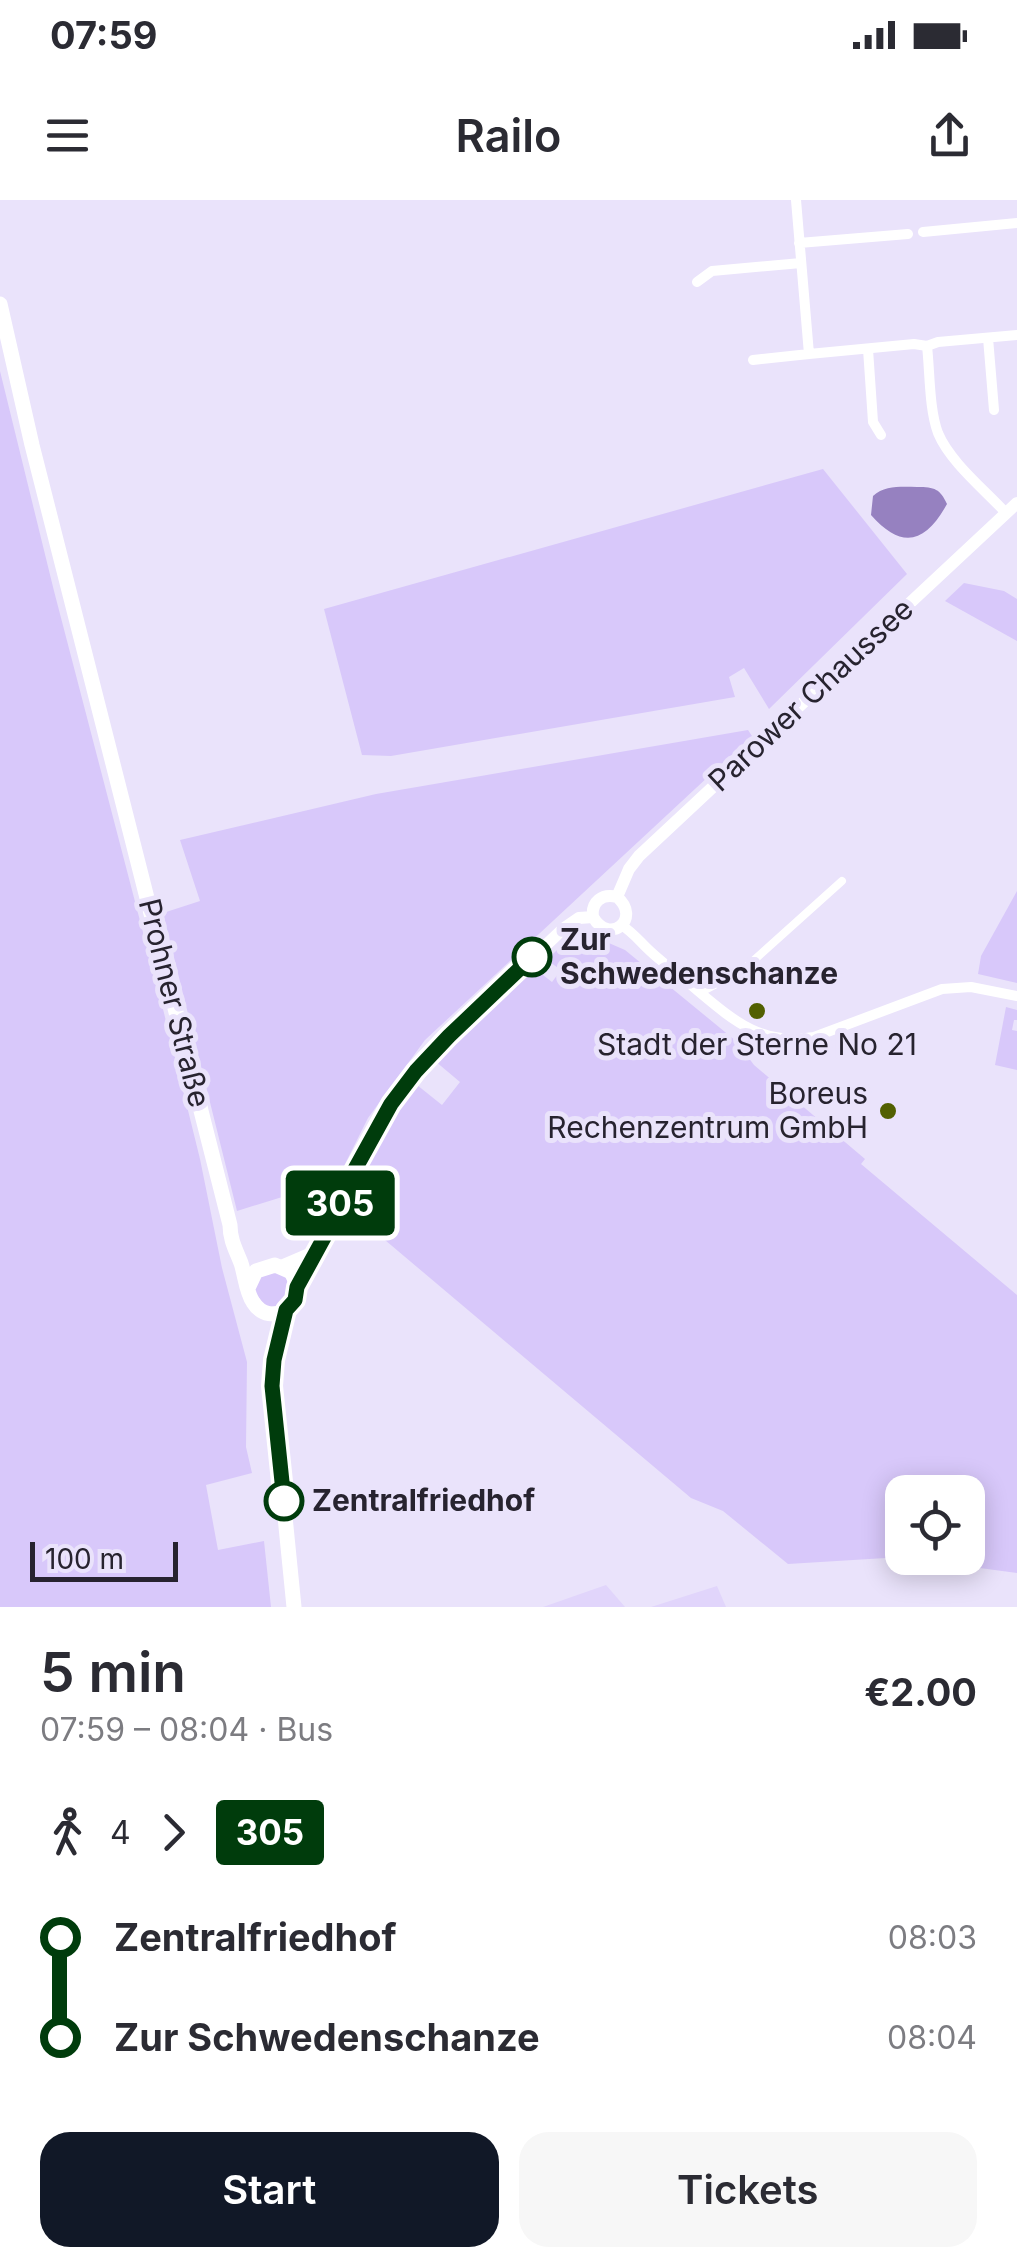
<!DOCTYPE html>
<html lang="en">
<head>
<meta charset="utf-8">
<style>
	body { margin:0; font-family:Inter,sans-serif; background:#f7f7f7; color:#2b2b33; height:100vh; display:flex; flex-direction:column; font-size:38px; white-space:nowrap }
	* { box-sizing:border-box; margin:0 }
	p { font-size:32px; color:#7c7c81 }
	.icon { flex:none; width:55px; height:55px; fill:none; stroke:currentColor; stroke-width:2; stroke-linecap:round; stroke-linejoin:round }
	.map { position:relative; height:1407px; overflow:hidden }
	.drawer { display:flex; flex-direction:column; background:#fff; flex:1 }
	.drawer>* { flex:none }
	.badge { padding:0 20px; border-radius:8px; font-size:35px; line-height:65px }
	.fabs { position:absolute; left:885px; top:1275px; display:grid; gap:20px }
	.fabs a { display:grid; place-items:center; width:100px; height:100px; border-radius:20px; background:#fff; box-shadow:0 5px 25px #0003; font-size:50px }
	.scale { position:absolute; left:30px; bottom:25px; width:148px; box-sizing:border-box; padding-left:10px; border:5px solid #27232f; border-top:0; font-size:28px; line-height:35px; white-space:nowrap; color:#27232f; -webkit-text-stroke:8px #eae3fb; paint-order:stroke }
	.map>.badge { position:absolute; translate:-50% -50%; box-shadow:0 0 0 5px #fff }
	.legs { display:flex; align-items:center; gap:15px; height:110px; padding:0 40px; font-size:32px }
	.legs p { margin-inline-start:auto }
	.headline { display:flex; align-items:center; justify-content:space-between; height:170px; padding:0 40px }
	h1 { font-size:55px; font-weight:600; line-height:75px }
	.action { display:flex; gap:20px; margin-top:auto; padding:20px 40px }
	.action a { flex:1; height:115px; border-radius:30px; background:#111827; color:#fff; font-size:40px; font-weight:600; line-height:115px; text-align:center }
	.action a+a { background:#f7f7f7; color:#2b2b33 }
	ul { padding:0 40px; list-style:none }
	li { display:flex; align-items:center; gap:35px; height:100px; font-size:38px }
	li i { display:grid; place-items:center; width:15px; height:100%; margin:0 12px; background:currentColor }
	li i::after { content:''; width:25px; height:25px; margin:-12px; border:8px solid; border-radius:50%; background:#fff }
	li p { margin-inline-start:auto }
	li:first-child i { background:linear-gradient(#0000 50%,currentColor 0) }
	li:last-child i { background:linear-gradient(currentColor 50%,#0000 0) }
	.status { display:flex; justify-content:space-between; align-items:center; height:70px; padding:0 50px; background:#fff; direction:ltr }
	.status svg { height:28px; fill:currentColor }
	header { display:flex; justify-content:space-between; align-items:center; height:130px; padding:0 40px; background:#fff; font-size:45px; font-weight:600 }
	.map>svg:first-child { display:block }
	.built { fill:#e1d5fb }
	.green { fill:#d8c8fa }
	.water { fill:#9681c0 }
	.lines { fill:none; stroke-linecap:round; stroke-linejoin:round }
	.pedestrian { stroke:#fff; stroke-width:8 }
	.minor { stroke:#fff; stroke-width:10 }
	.tertiary { stroke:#fff; stroke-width:12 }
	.secondary { stroke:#fff; stroke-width:15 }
	.line-1-casing { stroke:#fff; stroke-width:22 }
	.line-1 { stroke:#003c0c; stroke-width:15 }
	.stop-1-dot { fill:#fff; stroke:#003c0c; stroke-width:5 }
	.poi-dot { fill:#526001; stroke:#eae3fb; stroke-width:4 }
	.labels { text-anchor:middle; stroke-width:10; stroke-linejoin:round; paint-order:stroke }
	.street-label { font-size:30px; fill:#27232f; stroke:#eae3fb }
	.stop-label { font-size:30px; font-weight:bold; fill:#27232f; stroke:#eae3fb; text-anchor:start }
	.poi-label { font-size:30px; fill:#27232f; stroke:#eae3fb }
</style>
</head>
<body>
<div class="status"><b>07:59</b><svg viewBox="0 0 49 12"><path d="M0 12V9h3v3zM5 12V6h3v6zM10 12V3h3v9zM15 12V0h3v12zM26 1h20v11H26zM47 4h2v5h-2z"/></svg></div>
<header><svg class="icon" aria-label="menu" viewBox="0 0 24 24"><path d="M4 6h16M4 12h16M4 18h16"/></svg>Railo<svg class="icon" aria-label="share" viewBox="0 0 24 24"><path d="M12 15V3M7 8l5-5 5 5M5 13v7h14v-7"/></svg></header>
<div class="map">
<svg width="1017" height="1407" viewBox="0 0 1017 1407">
	<rect width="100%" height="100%" fill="#eae3fb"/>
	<path class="built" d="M606,1385l19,22h-82z
		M717,1386l9,21h-75z"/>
	<path class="green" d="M0,171l54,220 109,418 37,150 22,109 25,94 -1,85 6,26 -46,12 12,65 46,-9 7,66h-271z
		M823,269l84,105 -138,135 -25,-41 -15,9 6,20 -344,59 -29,-1 -38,-146z
		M964,383l40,8 13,8v42l-72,-40z
		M748,530l4,6 -327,304 -57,78 -31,62 -100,31 -74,-298 37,-12 -20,-61 196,-46z
		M1017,691v92l-39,-9 3,-18z
		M581,731l44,19 111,91 18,24 111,94 -4,5 156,131v278l-112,-15h63v-66h-66v65l-114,7 -65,-53 -32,-13 -344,-290c20,-46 40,-83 70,-123l25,20 18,-23 -25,-21 99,-93 18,14 9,-12 -14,-10 22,-22z
		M1006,807l11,3v10h-3l-2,10 5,1v39l-22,-5z
		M265,1072l18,1 9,16 -8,16 -18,2 -12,-14 2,-12z"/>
	<path class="water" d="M917,287c18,0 23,2 30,17 -21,38 -44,47 -76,11l2,-19c12,-11 29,-9 44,-9z"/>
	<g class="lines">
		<path class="pedestrian" d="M707,789l36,-19 99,-89"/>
		<path class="minor" d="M796,0l13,154 105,-10 13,2 11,-4 79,-7
			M923,32l94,-9
			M799,43l109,-9
			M697,82l15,-11 89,-8
			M988,138l6,72
			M927,146c3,26 2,63 11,87 12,29 47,57 68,80
			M868,149l5,73 8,13
			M753,160l56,-6
			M621,725c12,7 19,17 29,26 15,14 32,26 48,40 37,31 65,55 116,46l128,-48 29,-2 46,9"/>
		<path class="tertiary" d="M617,697l12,-28 10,-13 378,-353
			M593,717c17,29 49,1 24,-20
			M593,717c-2,-15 9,-24 24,-20
			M281,1066l28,-12 9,-7
			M297,1087l29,-53 43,-92 35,-55 45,-50 114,-108 16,-11 14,-1"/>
		<path class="secondary" d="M0,104l32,141 198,780c0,15 6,25 11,38 4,12 5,29 12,39 17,28 58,2 38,-30l-16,-7 -19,6 -8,17
			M286,1110l-11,50 -3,26 22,221"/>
	</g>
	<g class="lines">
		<defs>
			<path id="line-1" d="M284,1301l-12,-115 2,-26 12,-50 9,-10 2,-13 29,-53 28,-63 37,-67 25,-33 33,-35 83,-79"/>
		</defs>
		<use href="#line-1" class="line-1-casing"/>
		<use href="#line-1" class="line-1"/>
	</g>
	<g class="stop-1-dot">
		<circle cx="532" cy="757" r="18"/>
		<circle cx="284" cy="1301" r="18"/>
	</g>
	<g class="poi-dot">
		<circle cx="757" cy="811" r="10"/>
		<circle cx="888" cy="911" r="10"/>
	</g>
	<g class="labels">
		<g class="street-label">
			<text transform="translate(811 495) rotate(-43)" y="10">Parower Chaussee</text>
			<text transform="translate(174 803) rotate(76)" y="10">Prohner Straße</text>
		</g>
		<g class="stop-label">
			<text x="560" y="750">Zur<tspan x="560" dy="34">Schwedenschanze</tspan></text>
			<text x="312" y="1311">Zentralfriedhof</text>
		</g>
		<g class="poi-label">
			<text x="757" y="855">Stadt der Sterne No 21</text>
			<text x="868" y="904" text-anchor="end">Boreus<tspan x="868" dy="34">Rechenzentrum GmbH</tspan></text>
		</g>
	</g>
</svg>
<div class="fabs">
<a><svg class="icon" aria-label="locate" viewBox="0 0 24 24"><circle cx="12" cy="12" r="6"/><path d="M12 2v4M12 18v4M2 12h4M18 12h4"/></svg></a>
</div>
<div class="scale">100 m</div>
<b class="badge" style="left:340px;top:1003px;background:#003c0c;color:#fff">305</b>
</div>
<section class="drawer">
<div class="headline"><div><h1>5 min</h1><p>07:59 – 08:04 · Bus</p></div><b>€2.00</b></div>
<div class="legs"><svg class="icon" aria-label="walk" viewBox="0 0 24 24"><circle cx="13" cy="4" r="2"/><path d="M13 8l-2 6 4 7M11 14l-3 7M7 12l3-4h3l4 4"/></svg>4<svg class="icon" aria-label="forward" viewBox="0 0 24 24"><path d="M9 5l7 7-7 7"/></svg><b class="badge" style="background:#003c0c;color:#fff">305</b></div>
<ul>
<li><i style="color:#003c0c"></i><b>Zentralfriedhof</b><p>08:03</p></li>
<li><i style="color:#003c0c"></i><b>Zur Schwedenschanze</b><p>08:04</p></li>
</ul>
<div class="action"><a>Start</a><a>Tickets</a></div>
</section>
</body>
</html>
